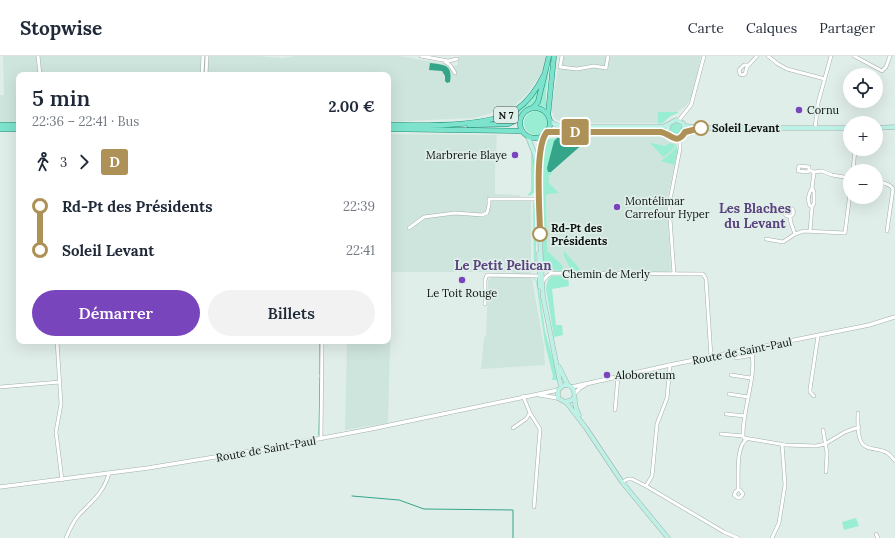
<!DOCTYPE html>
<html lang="fr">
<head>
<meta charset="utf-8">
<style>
	body { margin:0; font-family:Lora,serif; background:#f2f2f3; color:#1f2937; height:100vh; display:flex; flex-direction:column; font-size:15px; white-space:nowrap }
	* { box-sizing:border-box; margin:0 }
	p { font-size:13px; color:#747a83 }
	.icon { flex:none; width:22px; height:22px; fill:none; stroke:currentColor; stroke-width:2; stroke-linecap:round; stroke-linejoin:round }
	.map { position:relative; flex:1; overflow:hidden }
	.sheet { position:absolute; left:16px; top:16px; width:375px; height:272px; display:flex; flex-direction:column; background:#fff; border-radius:8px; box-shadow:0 4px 16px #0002 }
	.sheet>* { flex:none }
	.badge { padding:0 8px; border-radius:3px; font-size:14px; line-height:26px }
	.fabs { position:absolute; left:843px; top:12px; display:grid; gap:8px }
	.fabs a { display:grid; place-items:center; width:40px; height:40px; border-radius:50%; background:#fff; box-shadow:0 4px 16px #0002; font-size:20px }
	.map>.badge { position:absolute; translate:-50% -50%; box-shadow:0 0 0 2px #fff }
	.legs { display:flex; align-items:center; gap:6px; height:44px; padding:0 16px; font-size:13px }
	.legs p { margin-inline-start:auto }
	.overview { display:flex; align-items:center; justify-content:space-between; height:68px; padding:0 16px }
	h1 { font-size:22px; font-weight:600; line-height:30px }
	.cta { display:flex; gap:8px; margin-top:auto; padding:8px 16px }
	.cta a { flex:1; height:46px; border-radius:24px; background:#7945bd; color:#fff; font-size:16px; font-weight:600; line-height:46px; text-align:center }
	.cta a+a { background:#f2f2f3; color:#1f2937 }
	ul { padding:0 16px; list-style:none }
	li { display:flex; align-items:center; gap:14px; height:44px; font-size:15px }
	li i { display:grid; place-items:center; width:6px; height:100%; margin:0 5px; background:currentColor }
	li i::after { content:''; width:10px; height:10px; margin:-5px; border:3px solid; border-radius:50%; background:#fff }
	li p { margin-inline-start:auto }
	li:first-child i { background:linear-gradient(#0000 50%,currentColor 0) }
	li:last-child i { background:linear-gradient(currentColor 50%,#0000 0) }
	header { display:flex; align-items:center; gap:24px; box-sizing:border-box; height:56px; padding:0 20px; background:#fff; border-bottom:1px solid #e0e1e3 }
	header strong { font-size:19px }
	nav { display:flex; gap:22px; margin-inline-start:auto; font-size:14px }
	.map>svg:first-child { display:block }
	.built { fill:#cee5dd }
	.green { fill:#98edd3 }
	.water { fill:#35a58a }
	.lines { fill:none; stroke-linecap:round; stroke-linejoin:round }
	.stream { stroke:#35a58a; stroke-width:1 }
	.minor-casing { stroke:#a1afaa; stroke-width:4 }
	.tertiary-casing { stroke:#a1afaa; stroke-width:4.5 }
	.secondary-casing { stroke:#a1afaa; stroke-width:5 }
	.primary-casing { stroke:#1e8d75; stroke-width:5.5 }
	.minor { stroke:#fff; stroke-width:3 }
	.tertiary { stroke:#fff; stroke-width:3.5 }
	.secondary { stroke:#bef1e6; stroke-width:4 }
	.primary { stroke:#7de3cd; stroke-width:4.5 }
	.line-1-casing { stroke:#fff; stroke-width:9 }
	.line-1 { stroke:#ae9156; stroke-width:6 }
	.poi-dot { fill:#7945bd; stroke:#e0eee9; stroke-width:1.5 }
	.stop-1-dot { fill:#fff; stroke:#ae9156; stroke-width:2 }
	.labels { text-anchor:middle; stroke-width:3.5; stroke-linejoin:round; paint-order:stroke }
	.shield { fill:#e0eee9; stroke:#4c5351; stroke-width:1 }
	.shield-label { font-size:10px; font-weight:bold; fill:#0c1110 }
	.poi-label { font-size:11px; fill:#0c1110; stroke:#e0eee9; text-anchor:start }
	.stop-label { font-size:11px; font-weight:bold; fill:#0c1110; stroke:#e0eee9; text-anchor:start }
	.street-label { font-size:11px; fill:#0c1110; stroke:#e0eee9 }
	.quarter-label { font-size:13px; font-weight:bold; fill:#59427e; stroke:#e0eee9 }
</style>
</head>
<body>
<header>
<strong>Stopwise</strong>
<nav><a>Carte</a><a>Calques</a><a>Partager</a></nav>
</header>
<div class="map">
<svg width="895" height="482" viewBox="0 0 895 482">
	<rect width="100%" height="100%" fill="#e0eee9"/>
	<path class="built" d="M3,0h256l24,2 11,-2h105l58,10 2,-10h88l-4,15 -16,23 -13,12 -39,12 -87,4v-47h-369v48l-19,-1v-27h4z
		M560,0h141l-9,41 -6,9 -24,17h-95l-12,-4 -4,-9z
		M388,78l109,1 -2,39v20l25,1v5l11,1v72l13,74 1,18 -64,4 3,-32 2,-1 2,-56 4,-3 24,-5h-124l-4,151 -43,7 2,-89h41z
		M562,80h101l6,6 8,2 1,7 -11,48 4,72 -3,1 -112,-1 -5,-2 -4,-6 -1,-91 3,-18 6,-17z"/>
	<path class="green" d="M548,13l1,1 -3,23v15l-7,-3 2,-6z
		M541,29l-3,14 -4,6 -11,5 -6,9 -4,3 -35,1 11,-1 37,-17 6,-6z
		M524 67a12 12 0 1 1 24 0a12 12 0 1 1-24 0Z
		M658,56h20v1l-8,3 -7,7 -5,1z
		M670 73a6 6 0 1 1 12 0a6 6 0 1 1-12 0Z
		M557,82l-3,3 -6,31h3l1,1 -4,4 2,2 -2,3 11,11 -11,1 -2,1 1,56 13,12 3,4 -2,4 -10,-1 -8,-9v-98l1,-18 3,-6z
		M527,87h1l4,7 4,41 -5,4 -4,1 4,-5v-40z
		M652,87l13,3 5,-3 6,2 -7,8 -6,4 -12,-13z
		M677,90v7l-3,12 -13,-4 9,-7z
		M533,145l2,1 1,4v60l-2,5z
		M564,195l15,17 1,3 -9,-1 -7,-14z
		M552,220h16l1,10 -17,3 4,36h6l1,10 -9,2 -8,-48c1,-5 1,-10 6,-13z
		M534,222l4,4 7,49 12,43 1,6h-6l1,-4 -8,-32 -9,-63 -3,-2z
		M856,462l3,8 -15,4 -2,-8z"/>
	<path class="water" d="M430,7c14,2 23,1 20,19l-3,1 -2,-2v-5l-3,-5 -13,-1z
		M557,82h27l1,4 -34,30h-3l-1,-4 7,-27z"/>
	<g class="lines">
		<path class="stream" d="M320,319v-34
			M319,379l1,-58
			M352,440l47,4 25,9 89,1v28"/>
		<defs>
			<path id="minor" d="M38,0l2,19
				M421,0l27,5 9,-2
				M562,0l-2,11 17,2 17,-3 12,2 2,-12
				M768,0l10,8 9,5 38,10
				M854,0l28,15 4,-4 4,-11
				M444,5l6,4 5,8
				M748,9h-4l-5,5 1,4 2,1 3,-1 2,-7 10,-11
				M202,19l1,-19
				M206,19l1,-19
				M679,64l12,-15 13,-49
				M815,72l3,-25 13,-47
				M809,114v-3l-10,-1 -1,5 10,1 1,-2 5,2 8,-1 10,4 18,3
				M853,115l2,-22
				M876,125c6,2 14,2 17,8l-6,42
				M812,132c-3,5 -5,12 -2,18l2,1
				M784.5 156a4.5 4.5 0 1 1 9 0a4.5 4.5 0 1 1-9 0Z
				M790,161l1,6 4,11
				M409,172l15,-11 31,-4 27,2 5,-2 2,-8v-6h50
				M810,175l2,-24 2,-4v-11l-2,-4 2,-16
				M766,183l17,3 12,-8 9,-3 41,2 5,-40
				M542,209l10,8 151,1 3,5 5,78
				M674,218l-5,-69 11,-56v-11
				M543,225l4,-5 5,-3
				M485,248v-24l2,-5 52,1
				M57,285l4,63 -5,28 6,48
				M751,293c7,25 -9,61 -8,87l1,2 42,7 30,1 9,-2 20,-12 14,-5
				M736,302l17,-3
				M731,319l20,3
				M0,331l60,-5
				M729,338l19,3
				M523,340l7,17 10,16 -6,78
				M814,340l-4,-4v-3l8,-53
				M615,354l3,-33
				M858,357c0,8 -1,18 2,26 3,11 15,9 23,12 6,1 9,6 12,10
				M726,358l19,2
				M513,372l13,-9 4,-6
				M823,374l4,23 -1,19
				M721,378l22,2
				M321,383l1,-98
				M622,426l6,-3h4l14,7 78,46 14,6
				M646,430l6,-10 5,-52 10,-26 3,-33
				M738,434h2l3,4 -3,4h-2l-4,-3 2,-4 2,-1c1,-12 -3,-44 9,-51
				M876,478l2,4
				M66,482c3,-7 7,-16 12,-22 13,-14 26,-23 31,-43
				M772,482l7,-15 6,-38 -3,-41"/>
			<path id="tertiary" d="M572,331l98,-22 199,-40 26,-8
				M575,337l5,-5 5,-3
				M540,339l18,3
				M0,431l148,-19 116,-19 107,-20 187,-39"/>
			<path id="secondary" d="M550,65l4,3 9,3h100l13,-7 7,3 2,9
				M669,68l-2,8c3,5 6,8 13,6l5,-6 12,-4
				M685,70l25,2h140
				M876,72l19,-1
				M547,76h114l7,1
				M528,81l7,18 2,18
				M539,197l1,34
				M543,241l18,90
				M543,242l-3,-58 -1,-48 1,-40 4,-16
				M559,311l9,18
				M574,341l-2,3 -7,2 -7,-4v-8l6,-5c12,0 10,8 11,17 0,4 2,9 4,13
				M566,346l20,26 36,54 46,56"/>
			<path id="primary" d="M520 67a15 15 0 1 1 30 0a15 15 0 1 1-30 0Z
				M533,52l5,-6 11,-46
				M548,59l6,-59
				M0,69h19
				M388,69c33,0 100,3 128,-15 13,-9 21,-21 28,-35
				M469,69l39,-1 13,-6
				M0,73h19
				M388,73l134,2"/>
		</defs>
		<use href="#minor" class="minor-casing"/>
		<use href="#tertiary" class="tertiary-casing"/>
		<use href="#secondary" class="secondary-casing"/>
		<use href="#primary" class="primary-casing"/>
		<use href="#minor" class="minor"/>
		<use href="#tertiary" class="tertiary"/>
		<use href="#secondary" class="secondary"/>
		<use href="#primary" class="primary"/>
	</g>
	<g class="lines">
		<defs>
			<path id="line-1" d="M540,178c0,-22 -6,-87 7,-102h114c10,2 16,14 24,0l16,-4"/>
		</defs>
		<use href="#line-1" class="line-1-casing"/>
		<use href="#line-1" class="line-1"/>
	</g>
	<g class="poi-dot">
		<circle cx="799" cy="54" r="4"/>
		<circle cx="515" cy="99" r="4"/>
		<circle cx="617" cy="151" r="4"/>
		<circle cx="462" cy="224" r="4"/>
		<circle cx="607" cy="319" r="4"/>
	</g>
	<g class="stop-1-dot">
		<circle cx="701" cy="72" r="7"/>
		<circle cx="540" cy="178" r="7"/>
	</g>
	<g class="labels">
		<rect class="shield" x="494" y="51" width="24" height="16" rx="3"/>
		<g class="shield-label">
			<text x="506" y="63">N 7</text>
		</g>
		<g class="poi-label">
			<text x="807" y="58">Cornu</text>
			<text x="507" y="103" text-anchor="end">Marbrerie Blaye</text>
			<text x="625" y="149">Montélimar<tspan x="625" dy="13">Carrefour Hyper</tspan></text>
			<text x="462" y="241" text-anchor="middle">Le Toit Rouge</text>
			<text x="615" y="323">Aloboretum</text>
		</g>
		<g class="stop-label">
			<text x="712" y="76">Soleil Levant</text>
			<text x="551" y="176">Rd-Pt des<tspan x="551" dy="13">Présidents</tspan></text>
		</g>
		<g class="street-label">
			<text x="606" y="222">Chemin de Merly</text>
			<text transform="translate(742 295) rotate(-11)" y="4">Route de Saint-Paul</text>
			<text transform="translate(266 393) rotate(-10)" y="4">Route de Saint-Paul</text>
		</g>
		<g class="quarter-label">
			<text x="755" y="157">Les Blaches<tspan x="755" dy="15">du Levant</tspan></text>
			<text x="503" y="214">Le Petit Pelican</text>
		</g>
	</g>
</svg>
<div class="fabs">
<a><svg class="icon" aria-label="locate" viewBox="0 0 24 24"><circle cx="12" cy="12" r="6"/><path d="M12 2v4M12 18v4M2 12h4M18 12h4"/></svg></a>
<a>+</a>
<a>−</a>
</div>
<b class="badge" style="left:575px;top:76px;background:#ae9156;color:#fff">D</b>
<section class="sheet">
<div class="overview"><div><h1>5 min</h1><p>22:36 – 22:41 · Bus</p></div><b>2.00 €</b></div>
<div class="legs"><svg class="icon" aria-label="walk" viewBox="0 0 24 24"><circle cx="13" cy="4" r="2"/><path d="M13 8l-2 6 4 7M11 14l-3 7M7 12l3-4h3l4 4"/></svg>3<svg class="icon" aria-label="forward" viewBox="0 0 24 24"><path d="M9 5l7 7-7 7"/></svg><b class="badge" style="background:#ae9156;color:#fff">D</b></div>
<ul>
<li><i style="color:#ae9156"></i><b>Rd-Pt des Présidents</b><p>22:39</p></li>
<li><i style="color:#ae9156"></i><b>Soleil Levant</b><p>22:41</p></li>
</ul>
<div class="cta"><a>Démarrer</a><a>Billets</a></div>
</section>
</div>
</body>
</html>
